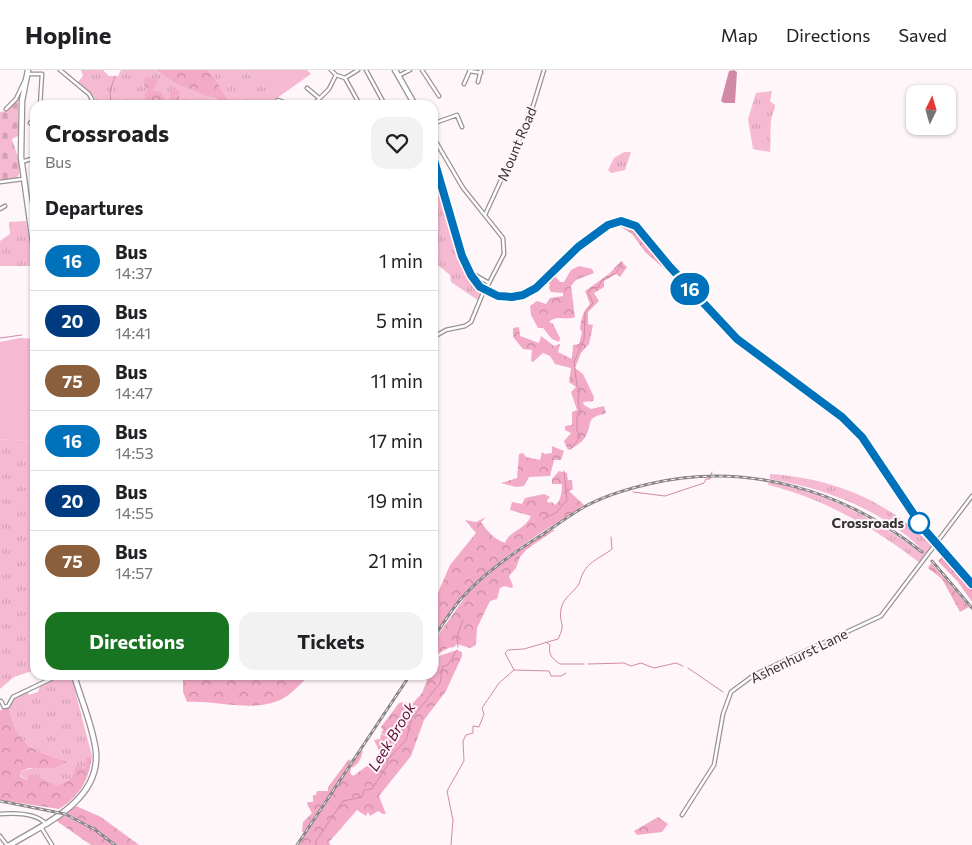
<!DOCTYPE html>
<html lang="en">
<head>
<meta charset="utf-8">
<style>
	body { margin:0; font-family:Commissioner,sans-serif; background:#f2f2f2; color:#202124; height:100vh; display:flex; flex-direction:column; font-size:19px; white-space:nowrap }
	* { box-sizing:border-box; margin:0 }
	p { font-size:16px; color:#757577 }
	.icon { flex:none; width:28px; height:28px; fill:none; stroke:currentColor; stroke-width:2; stroke-linecap:round; stroke-linejoin:round }
	.map { position:relative; flex:1; overflow:hidden }
	.drawer { position:absolute; left:30px; top:30px; width:408px; height:580px; display:flex; flex-direction:column; background:#fff; border-radius:15px; box-shadow:0 1px 4px #0004 }
	.drawer>* { flex:none }
	.badge { padding:0 10px; border-radius:16px; font-size:18px; line-height:32px }
	.needle { width:32px; rotate:5deg }
	.buttons { position:absolute; left:906px; top:15px; display:grid; gap:10px }
	.buttons a { display:grid; place-items:center; width:50px; height:50px; border-radius:10px; background:#fff; box-shadow:0 1px 4px #0004; font-size:25px }
	.map>.badge { position:absolute; translate:-50% -50%; box-shadow:0 0 0 2px #fff }
	h2 { padding:0 15px; font-size:19px; line-height:45px }
	.round { display:grid; place-items:center; flex:none; width:52px; height:52px; border-radius:15px; background:#f2f2f2 }
	.head { display:flex; align-items:center; justify-content:space-between; height:85px; padding:0 15px }
	h1 { font-size:24px; font-weight:700; line-height:38px }
	.cta { display:flex; gap:10px; margin-top:auto; padding:10px 15px }
	.cta a { flex:1; height:58px; border-radius:15px; background:#197421; color:#fff; font-size:20px; font-weight:700; line-height:58px; text-align:center }
	.cta a+a { background:#f2f2f2; color:#202124 }
	ul { padding:0; list-style:none }
	li { display:flex; align-items:center; gap:15px; height:60px; padding:0 15px; border-top:1px solid #e0e0e0 }
	li div { flex:1 }
	li b { display:block; font-size:19px }
	li em { font-style:normal }
	li .badge { min-width:55px; font-weight:700; text-align:center }
	header { display:flex; align-items:center; gap:30px; box-sizing:border-box; height:70px; padding:0 25px; background:#fff; border-bottom:1px solid #e0e0e0 }
	header strong { font-size:24px }
	nav { display:flex; gap:28px; margin-inline-start:auto; font-size:18px }
	.map>svg:first-child { display:block }
	.grass { fill:url(#grass-tufts) }
	.forest { fill:url(#forest-crowns) }
	.cemetery { fill:url(#cemetery-stones) }
	.park { fill:#f5bad1 }
	.water { fill:#d18aa6 }
	.lines { fill:none; stroke-linecap:round; stroke-linejoin:round }
	.stream { stroke:#d18aa6; stroke-width:1 }
	.minor-casing { stroke:#999294; stroke-width:5 }
	.highway-casing { stroke:#999294; stroke-width:7 }
	.minor { stroke:#fff; stroke-width:2.5 }
	.highway { stroke:#fff; stroke-width:4.5 }
	.rail-casing { stroke:#8a8587; stroke-width:3 }
	.rail { stroke:#fef6f9; stroke-width:1; stroke-dasharray:4; stroke-linecap:butt }
	.minor-bridge-casing { stroke:#999294; stroke-width:5; stroke-linecap:butt }
	.minor-bridge { stroke:#fff; stroke-width:2.5 }
	.line-casing { stroke:#fff; stroke-width:11 }
	.line { stroke:#0072bc; stroke-width:8 }
	.stop-dot { fill:#fff; stroke:#0072bc; stroke-width:2.5 }
	.labels { text-anchor:middle; stroke-width:4; stroke-linejoin:round; paint-order:stroke }
	.street-label { font-size:14px; fill:#353233; stroke:#fef6f9 }
	.stop-label { font-size:14px; font-weight:bold; fill:#353233; stroke:#fef6f9; text-anchor:end }
	.water-label { font-size:15px; font-style:italic; fill:#600c39; stroke:#fef6f9 }
</style>
</head>
<body>
<header>
<strong>Hopline</strong>
<nav><a>Map</a><a>Directions</a><a>Saved</a></nav>
</header>
<div class="map">
<svg width="972" height="775" viewBox="0 0 972 775">
	<defs>
		<pattern id="grass-tufts" width="24" height="20" patternUnits="userSpaceOnUse" patternTransform="scale(1.25)"><rect width="24" height="20" fill="#f5bad1"/><path d="M3 7l-1-3M5 7V3M7 7l1-3M15 17l-1-3M17 17v-4M19 17l1-3" fill="none" stroke="#d3a0b4"/></pattern>
		<pattern id="forest-crowns" width="20" height="18" patternUnits="userSpaceOnUse" patternTransform="scale(1.25)"><rect width="20" height="18" fill="#f3aac6"/><path d="M2 6a3 3 0 1 1 6 0M12 15a3 3 0 1 1 6 0" fill="none" stroke="#c68ba1"/></pattern>
		<pattern id="cemetery-stones" width="16" height="16" patternUnits="userSpaceOnUse" patternTransform="scale(1.25)"><rect width="16" height="16" fill="#f5bad1"/><path d="M2 7V4a2 2 0 0 1 4 0v3zM10 15v-3a2 2 0 0 1 4 0v3z" fill="#d3a0b4"/></pattern>
	</defs>
	<rect width="100%" height="100%" fill="#fef6f9"/>
	<path class="grass" d="M81,0h22l6,6h9l3,-6h35l18,13 19,6 34,16h-48l1,-14 -14,11 -18,-13 -3,16h-49l-1,-7 -18,-15 6,-7z
		M207,0h39l33,28 -4,2 -2,5h-42l-19,-31z
		M772,21l-2,10 5,4c0,6 -4,10 -4,16 -1,10 0,20 -1,31l-17,-3 -5,-30 8,-26z
		M624,82h7l-6,18 -14,3 -3,-3 6,-12z
		M432,90c11,37 23,106 50,132l-3,9 -28,-19 -1,-7 -17,-14z
		M26,151l7,45h-33v-25l10,-7 -1,-12z
		M0,369l35,3v228l-21,7 -14,12z
		M770,404c63,4 119,27 163,73l-13,16c-47,-36 -95,-64 -152,-78l1,-3c58,11 105,36 152,71l2,-2c-39,-41 -99,-63 -153,-72z
		M61,605h10l21,81 -6,1 -1,12 -10,-2c-2,12 -8,15 -19,18l-23,-11 -4,8 -9,-7 1,-4c16,-6 32,-2 48,-9 -36,-12 -50,-13 -60,-54l7,-12 11,-5 2,4 9,-3 2,-6z"/>
	<path class="forest" d="M156,0h51l5,4 19,31 -57,-22z
		M145,7l10,1 3,3 -5,9 8,2 5,9 4,-2 -1,-8 5,-2 6,2 -1,14h-34v-11l3,-5 -4,-4z
		M623,153l13,4 47,57 -6,2 -9,-14 -23,-20 -13,-18 -16,-10z
		M621,191l6,6 -7,10 -4,-3 -12,7v6l-10,6 5,8 -11,11v12l5,1 -4,19 -8,9 -6,15 8,6 11,23 -1,4 -10,1 1,3 7,4 13,-3 2,7c-4,2 -10,2 -14,6 -3,4 -2,7 -4,12 -3,9 -10,15 -20,19l-4,-9 7,-8 -6,-3v-4l7,-1v-13l5,-2 -6,-18 5,-5 -7,-5 2,-14 -16,-4 -5,-8 -7,-3 -10,9 -2,-1 1,-11 -9,-1 -10,-12v-9l6,-1 1,9 19,7 2,-7 13,10 6,-2 -2,8 14,7 1,-14 6,-1 3,-12 -2,-3c1,-10 3,-18 10,-25l-5,-13 24,-17z
		M579,196l13,3 2,4 -18,7 -5,6 4,31c-10,4 -18,-3 -26,5l4,2 7,14 -1,4 -7,-3 -9,-11h-5l-7,-13 -1,-9 7,-5 9,3 4,-6 13,-2v-3l-12,-1 -2,-4 1,-4 -6,-1 9,-9 7,8h4l7,-12z
		M552,376l12,5 -3,9h-7l-4,16 -21,1 -5,9 -8,1 -15,-4 16,-5 2,-24 4,-1 3,4 14,3 2,-8 3,2 7,-1z
		M559,401l8,2 1,7h4l1,9 -4,2 15,14c-38,25 -80,49 -112,81 -16,16 -27,34 -39,53v-35l17,-39 26,-32 -11,-13 11,2 10,-5 -5,5c5,8 14,18 24,21 4,-12 20,-13 26,-27l-21,-6 2,-8 10,2 3,-6 19,-4 6,3 -3,3 1,3 4,-1 3,3c6,-4 7,-13 7,-21h-10v-5z
		M550,460h5l-28,19 -7,8 -4,11 -7,8 4,10 -1,2 -8,-2 -4,2 -3,11 -7,2 -13,27 -1,17 -6,3 -13,-4 -3,3 -6,1 -15,9v-15l35,-49 37,-33z
		M943,486l29,33v13l-14,-20 -20,-21z
		M931,493l38,44 -9,5 -18,-33 -14,-11z
		M457,580l5,2v4l-16,35 -22,29 -13,36 -32,40 7,18h-3l-5,-3 -8,5 -2,-4 -2,4 -9,-6 -28,32 1,3h-32l64,-96c2,6 -4,17 -11,19l-1,5 3,3 14,-10 10,2 4,-14 -7,-14 6,-1 1,-5 8,4 -8,-5 2,-3 -2,-3 18,-24 7,-1 1,4 6,2v-5l9,-10 5,-13 -3,-3 5,1 10,-13v-9z
		M183,605h127c-8,7 -15,15 -23,21 -28,19 -69,4 -100,6l-4,-10z
		M4,637l5,1c10,41 24,42 60,54l-16,6h-24l-8,3 -1,5 8,5v-6l5,-1 23,11c11,-3 17,-6 19,-18l4,-1 6,3 1,-12 6,-1c-3,24 -12,40 -33,53l-59,-9v-89z
		M349,689l2,2 -47,71h-2l1,-10 9,-9 -5,-9 1,-2h5v-7h3l1,-4h11v-4z
		M76,736l25,11 38,28h-22l-24,-18 -27,-14z
		M63,745l29,14 22,16h-23l-33,-23 -1,-2z
		M658,747l10,7 -6,8 -25,3 -3,-4z"/>
	<path class="cemetery" d="M18,30v36l-6,3 7,22v14l-3,3 -16,2v-68l6,-1z"/>
	<path class="park" d="M246,0h61l4,4 -34,24z
		M20,268l15,1v103l-35,-3v-97z"/>
	<path class="water" d="M734,0l3,2 -2,31h-11l-3,-2 8,-30z"/>
	<g class="lines">
		<path class="stream" d="M111,35l-1,-14 5,-15
			M0,268l22,-3
			M571,379l9,-12 -3,-7v-13l4,-4c-3,-7 -4,-15 -1,-23l-3,-4 -3,-24 10,-22 1,-27 8,-10 -5,-11 4,-4 7,-1 2,-6 15,-8 6,-11
			M633,422l32,4 39,-13 2,-4h4l2,-7
			M543,449l14,-7 10,-12 -3,-29
			M965,513l7,8
			M956,534l2,-1
			M546,572l4,3c-2,9 2,14 10,19h24
			M458,577l-1,-10 6,-17
			M588,594l36,-1 7,3 10,-3 13,5 22,-5 7,3
			M688,598l35,24
			M514,600l35,1 2,5h10l5,-3
			M316,775v-4l27,-40 19,-4 2,-7 8,-1 15,-23 1,-7 18,-19 6,-22 28,-35 3,-17 5,-1 9,-15
			M451,775l2,-25 -6,-29 17,-30 -1,-20 3,-6 7,-2v-7l6,1 5,-13 -2,-6 17,-25 15,-13 -9,-17 3,-3 16,-1 34,-10c9,-17 0,-15 3,-30 2,-11 12,-16 18,-25 1,-3 2,-7 4,-11 6,-12 19,-16 29,-24l-1,-12"/>
		<defs>
			<path id="minor" d="M60,0l29,24 6,11
				M331,0l5,5 9,3 13,-8
				M366,0l19,35
				M422,0l17,26
				M470,1l11,2
				M28,4h14l-2,31
				M398,6l12,-6
				M345,8l15,27
				M478,12l3,-12
				M464,14l6,-14
				M307,18l12,10
				M278,30l14,5
				M313,35l16,-16 7,-14
				M6,39l10,-10 9,-19
				M30,53l5,-4
				M432,54l25,-9 5,12
				M432,65l31,53 40,50 1,16 -17,33
				M21,92l14,-4
				M0,112l23,-3
				M0,139l5,-3
				M485,145l44,-96 15,-49
				M470,202l19,11
				M432,268l14,-8 19,-4 6,-4 12,-29
				M1,631l3,6 4,-1 5,-9 46,-22
				M0,744c13,-1 35,-1 45,9
				M682,745l32,-50 9,-51 8,-22 23,-17 127,-59 91,-120
				M41,757l11,18
				M0,766l7,9"/>
			<path id="highway" d="M28,0l-6,31 -1,56 14,100
				M395,0l20,35
				M432,83l30,103 9,19 9,12 19,9 12,1 12,-2 13,-7 42,-41 30,-22 13,-4 15,5 34,41 67,72 105,78 20,20 61,91 49,57
				M10,775c34,-21 90,-44 86,-93 -3,-26 -15,-52 -22,-77"/>
		</defs>
		<use href="#minor" class="minor-casing"/>
		<use href="#highway" class="highway-casing"/>
		<use href="#minor" class="minor"/>
		<use href="#highway" class="highway"/>
		<defs>
			<path id="rail" d="M932,491l40,47
				M432,570c9,-13 18,-28 28,-40 24,-27 53,-47 83,-66 14,-9 27,-19 41,-27 20,-11 43,-18 65,-23 98,-23 195,6 273,68
				M0,731l65,13 29,15 21,16
				M297,775l113,-170"/>
		</defs>
		<use href="#rail" class="rail-casing"/>
		<use href="#rail" class="rail"/>
		<defs>
			<path id="minor-bridge" d="M483,223l4,-6"/>
		</defs>
		<use href="#minor-bridge" class="minor-bridge-casing"/>
		<use href="#minor-bridge" class="minor-bridge"/>
	</g>
	<g class="lines">
		<defs>
			<path id="line" d="M432,83l30,103 9,19 9,12 18,9 14,1 11,-2 13,-7 42,-41 30,-22 13,-4 15,5 34,41 67,72 105,78 20,20 61,91 49,56"/>
		</defs>
		<use href="#line" class="line-casing"/>
		<use href="#line" class="line"/>
	</g>
	<circle class="stop-dot" cx="919" cy="453" r="10"/>
	<g class="labels">
		<g class="street-label">
			<text transform="translate(517 74) rotate(-67)" y="5">Mount Road</text>
			<text transform="translate(799 586) rotate(-26)" y="5">Ashenhurst Lane</text>
		</g>
		<g class="stop-label">
			<text x="904" y="458">Crossroads</text>
		</g>
		<g class="water-label">
			<text transform="translate(392 667) rotate(-59)" y="5">Leek Brook</text>
		</g>
	</g>
</svg>
<div class="buttons">
<a><svg class="needle" viewBox="-14 -14 28 28"><path d="M0-13l5 13h-10z" fill="#e53935"/><path d="M0 13l5-13h-10z" fill="#757577"/></svg></a>
</div>
<b class="badge" style="left:690px;top:219px;background:#0072bc;color:#fff">16</b>
<section class="drawer">
<div class="head"><div><h1>Crossroads</h1><p>Bus</p></div><a class="round"><svg class="icon" aria-label="heart" viewBox="0 0 24 24"><path d="M12 20l-8-8c-3-5 5-10 8-4 3-6 11-1 8 4z"/></svg></a></div>
<h2>Departures</h2>
<ul>
<li><span class="badge" style="background:#0072bc;color:#fff">16</span><div><b>Bus</b><p>14:37</p></div><em>1 min</em></li>
<li><span class="badge" style="background:#003b80;color:#fff">20</span><div><b>Bus</b><p>14:41</p></div><em>5 min</em></li>
<li><span class="badge" style="background:#8b5e3c;color:#fff">75</span><div><b>Bus</b><p>14:47</p></div><em>11 min</em></li>
<li><span class="badge" style="background:#0072bc;color:#fff">16</span><div><b>Bus</b><p>14:53</p></div><em>17 min</em></li>
<li><span class="badge" style="background:#003b80;color:#fff">20</span><div><b>Bus</b><p>14:55</p></div><em>19 min</em></li>
<li><span class="badge" style="background:#8b5e3c;color:#fff">75</span><div><b>Bus</b><p>14:57</p></div><em>21 min</em></li>
</ul>
<div class="cta"><a>Directions</a><a>Tickets</a></div>
</section>
</div>
</body>
</html>
